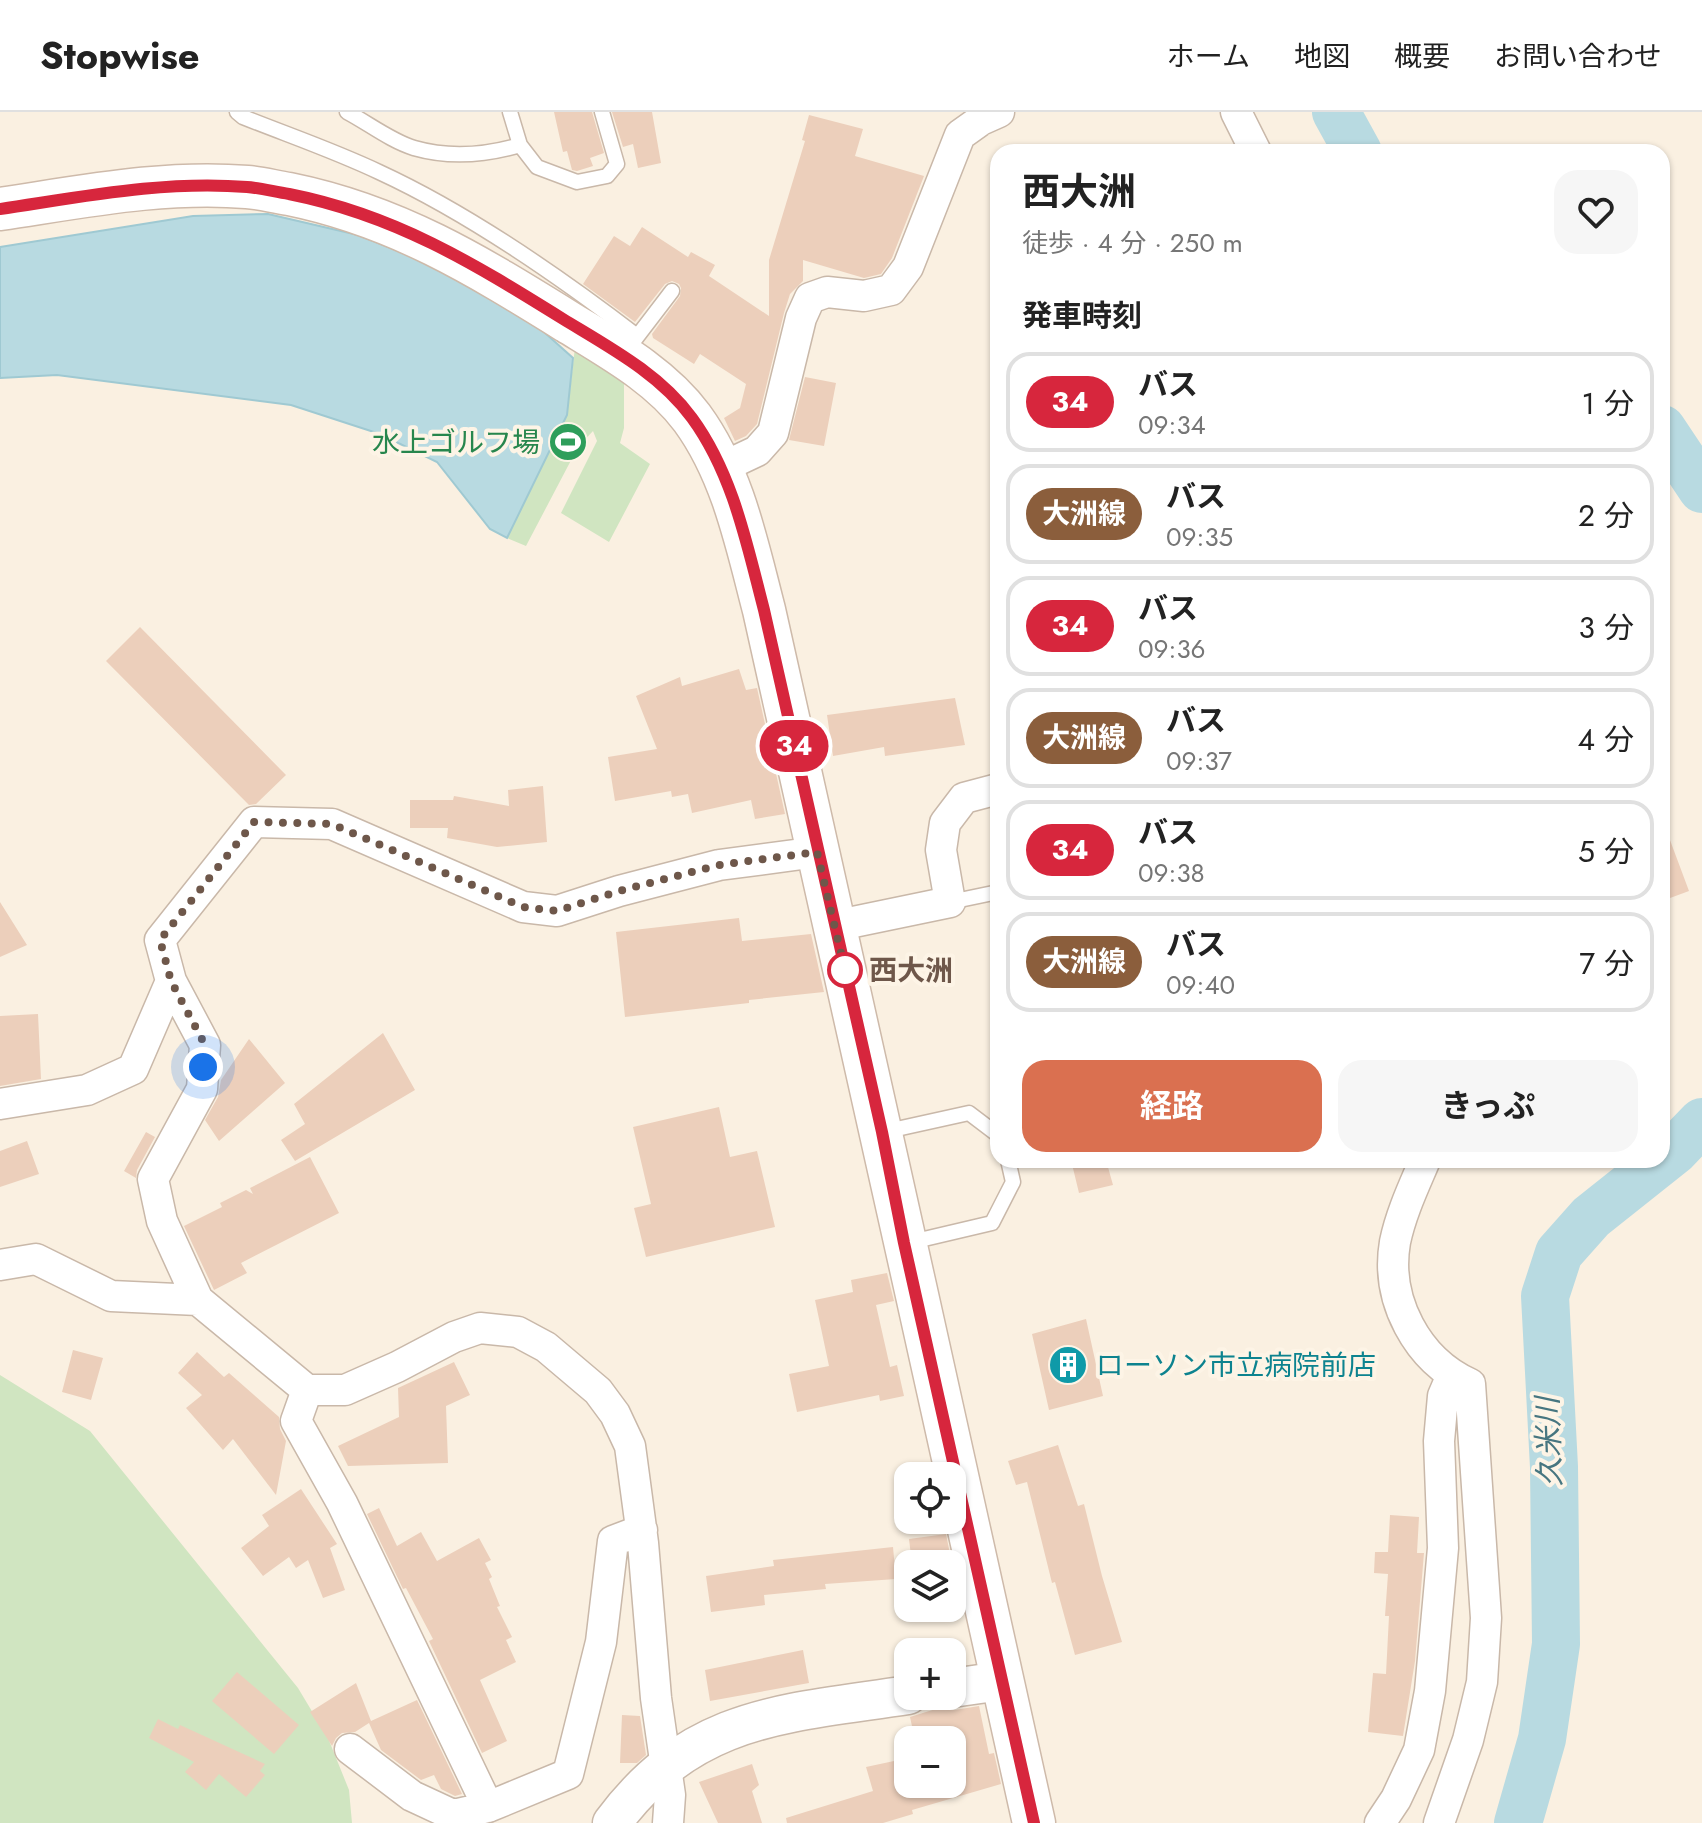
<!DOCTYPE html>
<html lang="ja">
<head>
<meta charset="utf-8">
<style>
	body { margin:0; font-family:Jost,"Noto Sans JP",sans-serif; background:#f6f6f6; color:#222; height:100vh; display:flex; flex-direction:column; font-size:30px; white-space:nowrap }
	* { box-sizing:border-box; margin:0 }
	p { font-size:26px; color:#767676 }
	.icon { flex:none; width:44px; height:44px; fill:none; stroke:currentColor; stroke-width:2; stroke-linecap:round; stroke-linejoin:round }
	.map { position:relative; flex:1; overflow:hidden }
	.details { position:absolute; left:990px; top:32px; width:680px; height:1024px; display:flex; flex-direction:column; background:#fff; border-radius:24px; box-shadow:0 2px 6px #0004 }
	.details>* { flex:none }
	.badge { padding:0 16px; border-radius:26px; font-size:28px; line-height:52px }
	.tools { position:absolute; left:894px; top:1350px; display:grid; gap:16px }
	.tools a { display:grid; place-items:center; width:72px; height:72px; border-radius:16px; background:#fff; box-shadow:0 2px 6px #0004; font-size:40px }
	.you { position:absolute; width:40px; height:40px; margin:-20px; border:6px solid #fff; border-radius:50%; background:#1a73e8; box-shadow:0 0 0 12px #1a73e833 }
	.map>.badge { position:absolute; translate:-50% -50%; box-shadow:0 0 0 4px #fff }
	h2 { padding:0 32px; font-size:30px; line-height:72px }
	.round { display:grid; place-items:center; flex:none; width:84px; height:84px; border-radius:24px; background:#f6f6f6 }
	.summary { display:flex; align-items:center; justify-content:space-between; height:136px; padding:0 32px }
	h1 { font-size:38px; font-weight:700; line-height:60px }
	.cta { display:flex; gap:16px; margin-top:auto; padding:16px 32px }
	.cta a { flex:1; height:92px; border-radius:24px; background:#da7050; color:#fff; font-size:32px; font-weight:700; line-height:92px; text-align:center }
	.cta a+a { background:#f6f6f6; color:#222 }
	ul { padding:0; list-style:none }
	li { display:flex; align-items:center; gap:24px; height:100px; margin:0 16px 12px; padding:0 16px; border:4px solid #e0e0e0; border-radius:24px }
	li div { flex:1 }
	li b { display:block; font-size:30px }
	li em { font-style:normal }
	li .badge { min-width:88px; font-weight:700; text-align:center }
	header { display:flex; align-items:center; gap:48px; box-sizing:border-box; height:112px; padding:0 40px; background:#fff; border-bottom:2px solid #e0e0e0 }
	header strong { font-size:38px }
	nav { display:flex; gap:44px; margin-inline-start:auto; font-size:28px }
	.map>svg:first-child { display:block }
	.green { fill:#d0e5c1 }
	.water { fill:#b8dae1; stroke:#9fc9d2; stroke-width:2 }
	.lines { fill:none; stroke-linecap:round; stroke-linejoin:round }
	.river { stroke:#b8dae1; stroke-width:48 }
	.building { fill:#eccfbb }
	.service-casing { stroke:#c9b8a9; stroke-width:17 }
	.minor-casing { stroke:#c9b8a9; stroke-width:33 }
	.tertiary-casing { stroke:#c9b8a9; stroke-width:41 }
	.secondary-casing { stroke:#cebaaa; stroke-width:45 }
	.service { stroke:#fff; stroke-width:14 }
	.minor { stroke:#fff; stroke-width:30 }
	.tertiary { stroke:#fff; stroke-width:38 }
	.secondary { stroke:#fff; stroke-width:42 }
	.line-casing { stroke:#fff; stroke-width:18 }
	.line { stroke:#d7263d; stroke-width:12 }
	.walk { stroke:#6e574a; stroke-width:8; stroke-dasharray:0 14.4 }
	.stop-dot { fill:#fff; stroke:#d7263d; stroke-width:4 }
	.labels { text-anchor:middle; stroke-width:8; stroke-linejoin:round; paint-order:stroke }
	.leisure-label { font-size:28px; fill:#27864d; stroke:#fdf4e6; text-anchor:end }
	.stop-label { font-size:28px; font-weight:bold; fill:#6e574a; stroke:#fdf4e6; text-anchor:start }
	.culture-label { font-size:28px; fill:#0d838f; stroke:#fdf4e6; text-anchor:start }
	.water-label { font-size:30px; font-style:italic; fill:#477680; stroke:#fdf4e6 }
</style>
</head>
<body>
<header>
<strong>Stopwise</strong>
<nav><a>ホーム</a><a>地図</a><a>概要</a><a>お問い合わせ</a></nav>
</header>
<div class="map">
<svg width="1702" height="1711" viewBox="0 0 1702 1711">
	<rect width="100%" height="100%" fill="#faf0e1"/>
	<path class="green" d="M576,227l48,43v46l-4,15 30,21 -41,78 -48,-29 36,-72 -4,-10 -15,16 -52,99 -19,-8 60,-123z
		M0,1263l90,56 208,257 30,50 21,52 3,33h-352z"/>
	<path class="water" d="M268,102l90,21 78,31 89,49 48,43 -6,57 -60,123 -17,-9 -53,-67 -57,-28 -89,-29 -234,-30 -57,3v-131l193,-31z"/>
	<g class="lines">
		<path class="river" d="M1336,0l22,40
			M1662,317l40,60
			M1518,1711l24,-84 14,-95 -2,-177 -9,-171 14,-43 32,-36 83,-66 28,-29"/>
	</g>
	<path class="building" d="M554,0h38l12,41 -14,5 3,8 -16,5 -5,-1 -5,-19 -4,1z
		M612,0h40l9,51 -23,5 -5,-24 -10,3z
		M809,3l54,14 -8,27 69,20 -32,82 -11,16 -17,4 -61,-18v21l-13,13 -6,19 -27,111 -11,12 -11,5 -11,-23 16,-10 6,-24 -46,-30 -6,10 -41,-26 -1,-4 28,-38 1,-8 -2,-4 -7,-3 -7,3 -30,38 -52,-38 31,-48 16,10 12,-19 46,30 3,-5 24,13 -6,11 60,40v-56l36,-119 -3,-1z
		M805,265l31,6 -12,63 -35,-6z
		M140,515l146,148 -30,29 -7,1 -143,-144z
		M739,557l7,21 11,-2 28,126 -30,5 -4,-19 -59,13 -4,-19 -16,3 -1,-6 -56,10 -7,-44 49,-8 -21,-53 44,-19 2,9z
		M955,586l10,47 -80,11 -1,-9 -51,9 -6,-41z
		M543,674l4,56 -50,5 -50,-9 1,-10h-38v-28h43l1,-4 55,10 -1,-16z
		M1662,712h2l25,67 -27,10z
		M0,790l27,43 -27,12z
		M739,806l3,23 69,-7 13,58 -75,8v3l-124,14 -9,-85z
		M38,902l3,65 -41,7v-70z
		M383,921l32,57 -120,71 -14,-21 24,-16 -11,-20z
		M249,927l36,44 -66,58 -14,-21 13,-23 3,-17z
		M719,995l11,50 27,-6 18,76 -129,30 -12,-49 17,-4 -18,-77z
		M146,1020l9,5 -18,33 -1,8 -12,-7z
		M27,1029l12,33 -39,13v-36z
		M310,1045l29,56 -98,50 6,10 -33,17 -30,-64 38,-19 -2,-4 26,-13 7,4 -3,-6z
		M1071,1048h35l7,25 -34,8z
		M887,1161l7,28 -18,4 14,62 7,-2 7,31 -24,5 -1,-6 -82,17 -8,-38 40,-8 -14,-66 38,-8 -2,-12z
		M1086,1207l17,77 -54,14 -17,-76z
		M73,1238l30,8 -12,42 -29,-8z
		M197,1240l27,25 5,-4 50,44 1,12 6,12 -10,54 -43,-56 -10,11 -37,-42 16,-13 -24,-22z
		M454,1250l16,33 -24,11 2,57 -100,3 -10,-20 61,-29 -1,-29z
		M1058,1333l20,61 6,-2 18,72 20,66 -47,13 -20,-73 -3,1 -25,-101 -11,3 -8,-24z
		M301,1377l36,55 -7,4 15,42 -22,8 -15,-38 -12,8 -7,-11 -26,19 -22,-28 28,-22 -7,-11z
		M379,1396l18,38 24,-14 16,29 42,-23 12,22 -6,3 7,14 -3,2 11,27 -3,1 15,30 -6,3 10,22 -36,18 27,61 -25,12 -53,-112 4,-2 -27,-51 -3,1 -36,-75z
		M1390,1403l29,2 -2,36h7l-9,108 -12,75 -35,-4 5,-59 13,1 3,-58h-4l3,-42 -14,-1 1,-21h13z
		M946,1422l6,30h-40l-3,-25z
		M893,1435l3,32 -71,5 1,5 -62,6 1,10 -54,7 -5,-36 68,-10 -1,-6z
		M803,1538l6,33 -99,18 -5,-31z
		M237,1560l62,53 -25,29 -62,-53z
		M356,1571l15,38 46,-21 45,94 -7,2 -14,-7 -7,-14 -13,5 -40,-30 -12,-27 -14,9 -13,1 -6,5 -4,8 -22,-34z
		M979,1594l10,48 5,-1 7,31 -89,26 1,4 -30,9h-96l-1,-5 87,-27 -7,-24 42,-9v26h44v-44h-37l-5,-23 32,-10 13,3z
		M622,1603l18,1 6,39 -9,8h-17z
		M158,1607l20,10 2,-4 85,39 -5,7 5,4 -19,22 -27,-23 -13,16 -21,-18 9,-10 -45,-24z
		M752,1652l7,21 -7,6 10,32h-44l-19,-41z"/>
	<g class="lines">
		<defs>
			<path id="service" d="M237,0l6,5c45,18 92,34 136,55 89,41 181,105 258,164
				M347,0c21,11 44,29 67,36 35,10 72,7 106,-3
				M510,0l10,33 17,22 40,15 30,-6 10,-12 -15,-52
				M633,230l39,-51
				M950,790l48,-10
				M883,1020l86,-19 29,22
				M907,1131l85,-20 21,-41 -5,-22"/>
			<path id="minor" d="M1236,0l20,40
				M721,356l36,-17 16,-18 28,-115 9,-20 17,-6 37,4 27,-6 17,-23 52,-132 21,-15 18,-8
				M834,814l116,-24 -9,-52 4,-27 19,-25 34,-9
				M0,992l87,-14 46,-21 38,-88
				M1425,1048c-11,26 -24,53 -30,82 -10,58 22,118 75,142l16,234 -4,64 -14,58 -29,83
				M0,1153l36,-6 75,37 87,4
				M307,1278l-11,31 46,82 146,304 80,-33 33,-132 12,-101 29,-11
				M350,1637l62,47 41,19 35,-8
				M668,1711l2,-28 -14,-97 -13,-155 -13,-97 -15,-32 -17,-23 -52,-44 -28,-15 -38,-4 -26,9 -57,30 -52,23h-38l-109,-90 -36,-79 -9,-42 49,-90 3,-44 -34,-64 -11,-41 94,-118 78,2 191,83 34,4 62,-20 100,-26 98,-13
				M1380,1711l16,-24 23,-49 11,-59 13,-143 -4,-107 4,-45 9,-21"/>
			<path id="tertiary" d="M952,1576l49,-7
				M612,1711c81,-109 172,-109 296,-128"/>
			<path id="secondary" d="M0,97c81,-12 165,-29 247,-22 14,1 28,5 42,7 108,22 187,71 279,128 44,27 93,54 124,96 41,56 55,127 72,192 89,405 182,808 270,1213"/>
		</defs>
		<use href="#service" class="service-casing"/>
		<use href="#minor" class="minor-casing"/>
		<use href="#tertiary" class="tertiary-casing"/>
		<use href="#secondary" class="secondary-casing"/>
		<use href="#service" class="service"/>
		<use href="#minor" class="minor"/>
		<use href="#tertiary" class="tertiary"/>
		<use href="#secondary" class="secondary"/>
	</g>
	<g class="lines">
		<defs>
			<path id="line" d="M0,97c81,-12 165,-29 247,-22 14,1 28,5 42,7 106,21 184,69 274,125 46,28 97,55 129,99 41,56 55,127 72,192l118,522 22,111 130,580"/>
		</defs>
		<use href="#line" class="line-casing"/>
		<use href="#line" class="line"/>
		<path class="walk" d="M203,955l2,-22 -34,-64 -11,-41 94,-118 78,2 191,83 34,4 62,-20 100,-26 98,-13 28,118"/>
	</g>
	<defs>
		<symbol id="stadium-disc" viewBox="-11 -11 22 22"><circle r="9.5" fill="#2e9e5b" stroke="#fdf4e6"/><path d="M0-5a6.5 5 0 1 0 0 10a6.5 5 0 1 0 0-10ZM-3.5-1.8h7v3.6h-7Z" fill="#fff"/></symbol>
		<symbol id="building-disc" viewBox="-11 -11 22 22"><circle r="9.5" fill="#0f9aa8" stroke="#fdf4e6"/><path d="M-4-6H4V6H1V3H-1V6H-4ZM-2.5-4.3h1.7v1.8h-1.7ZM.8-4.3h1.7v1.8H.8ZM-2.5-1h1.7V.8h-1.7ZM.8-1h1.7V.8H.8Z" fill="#fff"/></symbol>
	</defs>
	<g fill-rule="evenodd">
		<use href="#stadium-disc" x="546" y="308" width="44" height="44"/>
		<use href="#building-disc" x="1046" y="1231" width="44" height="44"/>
	</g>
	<circle class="stop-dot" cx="845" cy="858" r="16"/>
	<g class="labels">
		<g class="leisure-label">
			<text x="540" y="340">水上ゴルフ場</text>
		</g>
		<g class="stop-label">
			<text x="869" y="868">西大洲</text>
		</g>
		<g class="culture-label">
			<text x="1096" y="1263">ローソン市立病院前店</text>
		</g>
		<g class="water-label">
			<text transform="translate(1549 1330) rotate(-92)" y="10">久米川</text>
		</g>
	</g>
</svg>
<div class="tools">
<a><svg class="icon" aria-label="locate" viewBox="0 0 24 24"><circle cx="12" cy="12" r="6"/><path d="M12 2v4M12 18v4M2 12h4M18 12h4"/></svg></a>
<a><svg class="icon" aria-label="layers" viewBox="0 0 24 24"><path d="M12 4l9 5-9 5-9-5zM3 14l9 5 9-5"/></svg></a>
<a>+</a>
<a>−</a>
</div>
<div class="you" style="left:203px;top:955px"></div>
<b class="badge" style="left:794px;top:634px;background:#d7263d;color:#fff">34</b>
<section class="details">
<div class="summary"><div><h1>西大洲</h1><p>徒歩 · 4 分 · 250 m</p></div><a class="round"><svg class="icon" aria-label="heart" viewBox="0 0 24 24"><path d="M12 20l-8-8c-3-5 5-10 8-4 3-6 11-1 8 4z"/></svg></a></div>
<h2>発車時刻</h2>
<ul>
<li><span class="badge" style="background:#d7263d;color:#fff">34</span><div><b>バス</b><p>09:34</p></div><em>1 分</em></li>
<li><span class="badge" style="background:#8b5e3c;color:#fff">大洲線</span><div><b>バス</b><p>09:35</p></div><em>2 分</em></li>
<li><span class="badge" style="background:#d7263d;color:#fff">34</span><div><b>バス</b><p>09:36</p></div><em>3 分</em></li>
<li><span class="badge" style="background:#8b5e3c;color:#fff">大洲線</span><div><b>バス</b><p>09:37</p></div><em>4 分</em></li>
<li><span class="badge" style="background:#d7263d;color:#fff">34</span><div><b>バス</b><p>09:38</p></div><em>5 分</em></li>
<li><span class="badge" style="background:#8b5e3c;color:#fff">大洲線</span><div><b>バス</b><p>09:40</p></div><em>7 分</em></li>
</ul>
<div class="cta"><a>経路</a><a>きっぷ</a></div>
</section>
</div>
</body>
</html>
